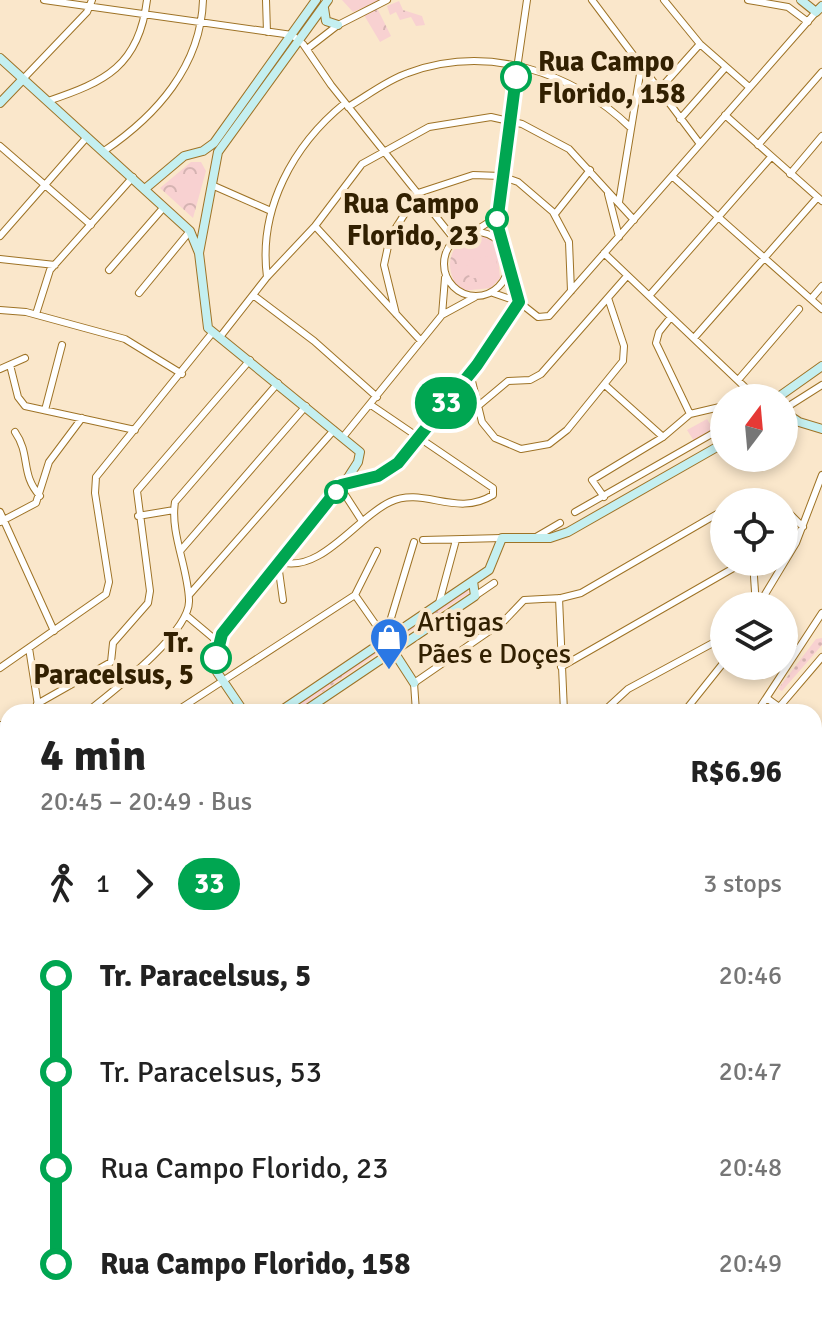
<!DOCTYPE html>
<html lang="en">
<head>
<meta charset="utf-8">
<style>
	body { margin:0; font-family:Signika,sans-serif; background:#f2f2f2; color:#222; height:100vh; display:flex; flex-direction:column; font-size:30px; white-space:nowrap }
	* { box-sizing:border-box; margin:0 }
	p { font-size:26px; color:#767676 }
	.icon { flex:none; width:44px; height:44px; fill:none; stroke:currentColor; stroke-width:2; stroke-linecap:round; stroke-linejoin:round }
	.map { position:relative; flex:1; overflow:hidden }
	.drawer { position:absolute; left:0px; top:704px; width:822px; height:624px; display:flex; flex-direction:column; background:#fff; border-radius:24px 24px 0 0; box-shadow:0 4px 12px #0003 }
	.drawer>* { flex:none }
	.badge { padding:0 16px; border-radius:26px; font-size:28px; line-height:52px }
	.needle { width:52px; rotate:16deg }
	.tools { position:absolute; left:710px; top:384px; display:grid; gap:16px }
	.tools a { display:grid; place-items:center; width:88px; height:88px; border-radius:50%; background:#fff; box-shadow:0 4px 12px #0003; font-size:40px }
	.map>.badge { position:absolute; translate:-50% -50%; box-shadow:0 0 0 4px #fff }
	.legs { display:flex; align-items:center; gap:12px; height:88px; padding:0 40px; font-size:26px }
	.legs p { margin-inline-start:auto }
	.summary { display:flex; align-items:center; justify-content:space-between; height:136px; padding:0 40px }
	h1 { font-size:44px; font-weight:800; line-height:60px }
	ul { padding:0 40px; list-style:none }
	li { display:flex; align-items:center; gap:28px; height:96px; font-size:30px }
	li i { display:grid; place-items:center; width:12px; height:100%; margin:0 10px; background:currentColor }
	li i::after { content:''; width:20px; height:20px; margin:-10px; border:6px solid; border-radius:50%; background:#fff }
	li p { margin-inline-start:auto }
	li:first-child i { background:linear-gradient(#0000 50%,currentColor 0) }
	li:last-child i { background:linear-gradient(currentColor 50%,#0000 0) }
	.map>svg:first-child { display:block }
	.grass { fill:url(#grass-dots) }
	.park { fill:url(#park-crowns) }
	.pitch { fill:#f8d1d1 }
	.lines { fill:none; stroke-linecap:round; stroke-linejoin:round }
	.street-casing { stroke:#9e7326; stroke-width:8 }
	.secondary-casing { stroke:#9e7326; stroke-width:10 }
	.street { stroke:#fff; stroke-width:6 }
	.secondary { stroke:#c4eff0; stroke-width:8 }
	.line-1-casing { stroke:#fff; stroke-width:18 }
	.line-1 { stroke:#00a651; stroke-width:12 }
	.stop-1-dot { fill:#fff; stroke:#00a651; stroke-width:4 }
	.labels { text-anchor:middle; stroke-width:8; stroke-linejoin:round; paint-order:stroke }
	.stop-label { font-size:28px; font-weight:bold; fill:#322001; stroke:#fae7cb; text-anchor:end }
	.poi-label { font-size:28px; fill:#322001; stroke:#fae7cb; text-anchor:start }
</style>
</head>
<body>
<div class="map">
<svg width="822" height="1328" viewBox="0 0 822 1328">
	<defs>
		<pattern id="grass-dots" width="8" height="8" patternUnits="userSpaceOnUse" patternTransform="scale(2)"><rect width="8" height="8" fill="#f8d1d1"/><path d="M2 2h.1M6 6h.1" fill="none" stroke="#d5b3b2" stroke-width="1.8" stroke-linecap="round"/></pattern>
		<pattern id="park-crowns" width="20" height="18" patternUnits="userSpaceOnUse" patternTransform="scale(2)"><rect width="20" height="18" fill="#f8d1d1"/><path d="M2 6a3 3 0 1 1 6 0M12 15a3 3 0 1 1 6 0" fill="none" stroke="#d5b3b2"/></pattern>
	</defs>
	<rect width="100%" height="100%" fill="#fae7cb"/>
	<path class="grass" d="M467,590l2,3 -66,43 -2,-2z
		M822,638v7l-40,46 -4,-2 38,-50z
		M376,650l2,3 -84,59h-6z"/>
	<path class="park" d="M342,0h39l-28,12z
		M399,1l4,9 19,6 3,9 -9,1 -5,-9 -11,3 -4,-8 -6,3 -3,-9z
		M377,8l14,28 -11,6 -16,-27z
		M191,162h10l5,9 -13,47 -33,-30z
		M467,236h18l12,7 3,35 -9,10 -30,3c-16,-18 -15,-41 6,-55z"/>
	<path class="pitch" d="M495,255l4,18 -29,6 -4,-18z
		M707,419l7,11 -20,11 -7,-11z"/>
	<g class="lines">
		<defs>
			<path id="street" d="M44,0l248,35 11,9 28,41 123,154
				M266,0l1,32
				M592,0l108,144
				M664,0l36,44 49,43
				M748,0l40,7 20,15
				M307,49l31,-24 49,-25
				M23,79l64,-67 5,-12
				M658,91l42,-47
				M48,101c57,-19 91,-35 99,-101
				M348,107c19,-11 39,-27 60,-34 79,-29 164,-2 223,55
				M725,115l97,86
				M680,119l45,-51
				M758,145l64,-73
				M0,146l91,79
				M104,151c52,-35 97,-85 99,-151
				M790,174l32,-38
				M672,176l150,133
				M214,186l57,25
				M608,194l11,43
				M619,202l22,-134
				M555,214l35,-44
				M315,226l106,115
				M475,231l14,-9 5,-9
				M444 264a32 32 0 1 1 64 0a32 32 0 1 1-64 0Z
				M0,236l87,-99
				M499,240l-2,-34 30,-206
				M604,253l147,140
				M0,259l55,6
				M109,270l55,-63
				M509,271l10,31
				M267,277c-9,-68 26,-132 78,-174
				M139,293l51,-62
				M493,293l26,9 19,15 11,-1 267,-304
				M253,295l61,46 63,56
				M649,296l122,-139
				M811,299l11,-13
				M0,310l26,2 99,27 57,35
				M36,314l14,-44 83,-93
				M396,314l-12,-49 6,-28 28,-44 55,-18 28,1 17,6 35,30 16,30 2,49
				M442,315l3,-37
				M671,317l-12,15 -3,11 34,71
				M220,337l47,-60 48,-51 47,-62 67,-37 62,-10 31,7 47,25 65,71
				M694,338l123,-140
				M10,365l8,32 7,9 110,24
				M0,369l25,-11
				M470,373l12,49 13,16 26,11 28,-5 18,-14 56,-69 1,-15 -16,-48
				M739,379l60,-70
				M605,385l58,52
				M477,407l31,-26 22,-1 11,-6 86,-98
				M784,409l38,-24
				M45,410l17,-65
				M15,432c16,23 5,42 25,64
				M343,437l99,-122 33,-18
				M341,485l37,-9 20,-13 79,-98 42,-63
				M340,487l22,34
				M604,497l-12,-17 71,-43 27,-23 34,-8
				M738,502l19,-8 20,8
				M784,508l19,19
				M0,512l54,119
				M575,512l149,-85
				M138,516l36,-6
				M0,522l36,-19 13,-41 33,-44
				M536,537l24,-14
				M423,540l79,-2
				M181,550l125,-144
				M280,562c41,12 77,-45 110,-60 34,-16 66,16 103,-7v-7l-122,-83
				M753,562l3,44
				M278,564l5,36
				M189,595l145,-165
				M355,595l30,43
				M355,595l22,-44
				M475,596l19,-13
				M559,598l5,114
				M439,603l17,-63
				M758,606l38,-63 26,-68
				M187,616l31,26
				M385,638l29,-96
				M29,648l10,64
				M561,667l183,-105
				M0,668l106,-74 3,-12 -14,-89 1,-16 117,-145
				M768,699l18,13
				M37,704l74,-42 2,-19 35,-40 2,-12 -13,-100 113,-131
				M87,712c25,-20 104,-80 102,-112 -1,-32 -19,-67 -14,-98l103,-119
				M175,712l180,-117
				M416,712l-2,-29 90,-62 20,-21 37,-2 20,-5 143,-83
				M603,712l25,-23 96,-52
				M684,712l40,-50
				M757,712l65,-99
				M775,712l47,-55
				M0,725l8,73
				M814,734l8,7
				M814,795l8,-8
				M814,799h8
				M0,805l8,-2
				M814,871l8,-7
				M814,939l8,-6
				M814,970l8,3
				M0,994l8,-1
				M814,1029l8,4
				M814,1179l8,-12
				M0,1200l8,-3
				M814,1278l8,-12
				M0,1293l8,14
				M185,1320l5,8
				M504,1320l14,8
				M643,1320v8
				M708,1320v8
				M234,1328l5,-8
				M297,1328l4,-8
				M347,1328l4,-8
				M444,1328l4,-8
				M781,1328l5,-8"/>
			<path id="secondary" d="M801,0l15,12 6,-6
				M324,8l2,13 12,4
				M0,58l190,173 9,22 9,75 152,124 -2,10 -9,14 -131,166 -1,30 27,40
				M0,103l23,-24
				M146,188l38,-32 19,-5 11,-8 102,-143
				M199,253l19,-101 110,-152
				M777,398l45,-32
				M784,412l15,10 23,7
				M385,638l29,45
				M279,712l210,-142 13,-32h48l18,-6 156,-89
				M303,712l172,-116 -2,-15
				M0,895l8,-5
				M0,909l8,-5"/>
		</defs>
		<use href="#street" class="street-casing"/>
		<use href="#secondary" class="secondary-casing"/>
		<use href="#street" class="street"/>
		<use href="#secondary" class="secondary"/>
	</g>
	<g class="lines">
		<defs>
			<path id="line-1" d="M216,658l6,-24 119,-149 37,-9 20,-13 79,-98 42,-63 -22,-79 19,-146"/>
		</defs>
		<use href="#line-1" class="line-1-casing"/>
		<use href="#line-1" class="line-1"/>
	</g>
	<defs>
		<symbol id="shop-pin" viewBox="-11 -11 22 30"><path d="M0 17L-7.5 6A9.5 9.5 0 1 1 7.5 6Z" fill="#2b78e4" stroke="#fae7cb"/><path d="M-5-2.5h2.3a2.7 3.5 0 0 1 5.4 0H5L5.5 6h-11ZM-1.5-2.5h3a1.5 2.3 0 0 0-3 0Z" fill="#fff"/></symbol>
	</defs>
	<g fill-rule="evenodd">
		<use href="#shop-pin" x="367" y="615" width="44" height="60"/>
	</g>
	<g class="stop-1-dot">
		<circle cx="516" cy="77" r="14"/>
		<circle cx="497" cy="219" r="10"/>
		<circle cx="336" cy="492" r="10"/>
		<circle cx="216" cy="658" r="14"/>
	</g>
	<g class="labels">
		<g class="stop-label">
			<text x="538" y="71" text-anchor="start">Rua Campo<tspan x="538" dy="32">Florido, 158</tspan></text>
			<text x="479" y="213">Rua Campo<tspan x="479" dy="32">Florido, 23</tspan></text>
			<text x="194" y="652">Tr.<tspan x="194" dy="32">Paracelsus, 5</tspan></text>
		</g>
		<g class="poi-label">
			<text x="417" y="631">Artigas<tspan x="417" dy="32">Pães e Doçes</tspan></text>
		</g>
	</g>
</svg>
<div class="tools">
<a><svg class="needle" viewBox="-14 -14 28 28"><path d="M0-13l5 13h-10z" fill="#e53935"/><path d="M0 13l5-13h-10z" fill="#767676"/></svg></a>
<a><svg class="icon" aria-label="locate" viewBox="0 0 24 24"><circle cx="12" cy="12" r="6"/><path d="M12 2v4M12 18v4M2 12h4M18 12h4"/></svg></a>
<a><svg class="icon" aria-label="layers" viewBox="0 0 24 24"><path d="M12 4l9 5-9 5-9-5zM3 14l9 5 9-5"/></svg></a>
</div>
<b class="badge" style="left:446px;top:403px;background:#00a651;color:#fff">33</b>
<section class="drawer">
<div class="summary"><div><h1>4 min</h1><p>20:45 – 20:49 · Bus</p></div><b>R$6.96</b></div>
<div class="legs"><svg class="icon" aria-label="walk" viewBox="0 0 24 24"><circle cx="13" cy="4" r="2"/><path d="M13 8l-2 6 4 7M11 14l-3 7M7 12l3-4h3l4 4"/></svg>1<svg class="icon" aria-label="forward" viewBox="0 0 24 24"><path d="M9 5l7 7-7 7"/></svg><b class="badge" style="background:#00a651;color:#fff">33</b><p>3 stops</p></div>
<ul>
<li><i style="color:#00a651"></i><b>Tr. Paracelsus, 5</b><p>20:46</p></li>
<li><i style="color:#00a651"></i><span>Tr. Paracelsus, 53</span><p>20:47</p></li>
<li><i style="color:#00a651"></i><span>Rua Campo Florido, 23</span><p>20:48</p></li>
<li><i style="color:#00a651"></i><b>Rua Campo Florido, 158</b><p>20:49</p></li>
</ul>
</section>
</div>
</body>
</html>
